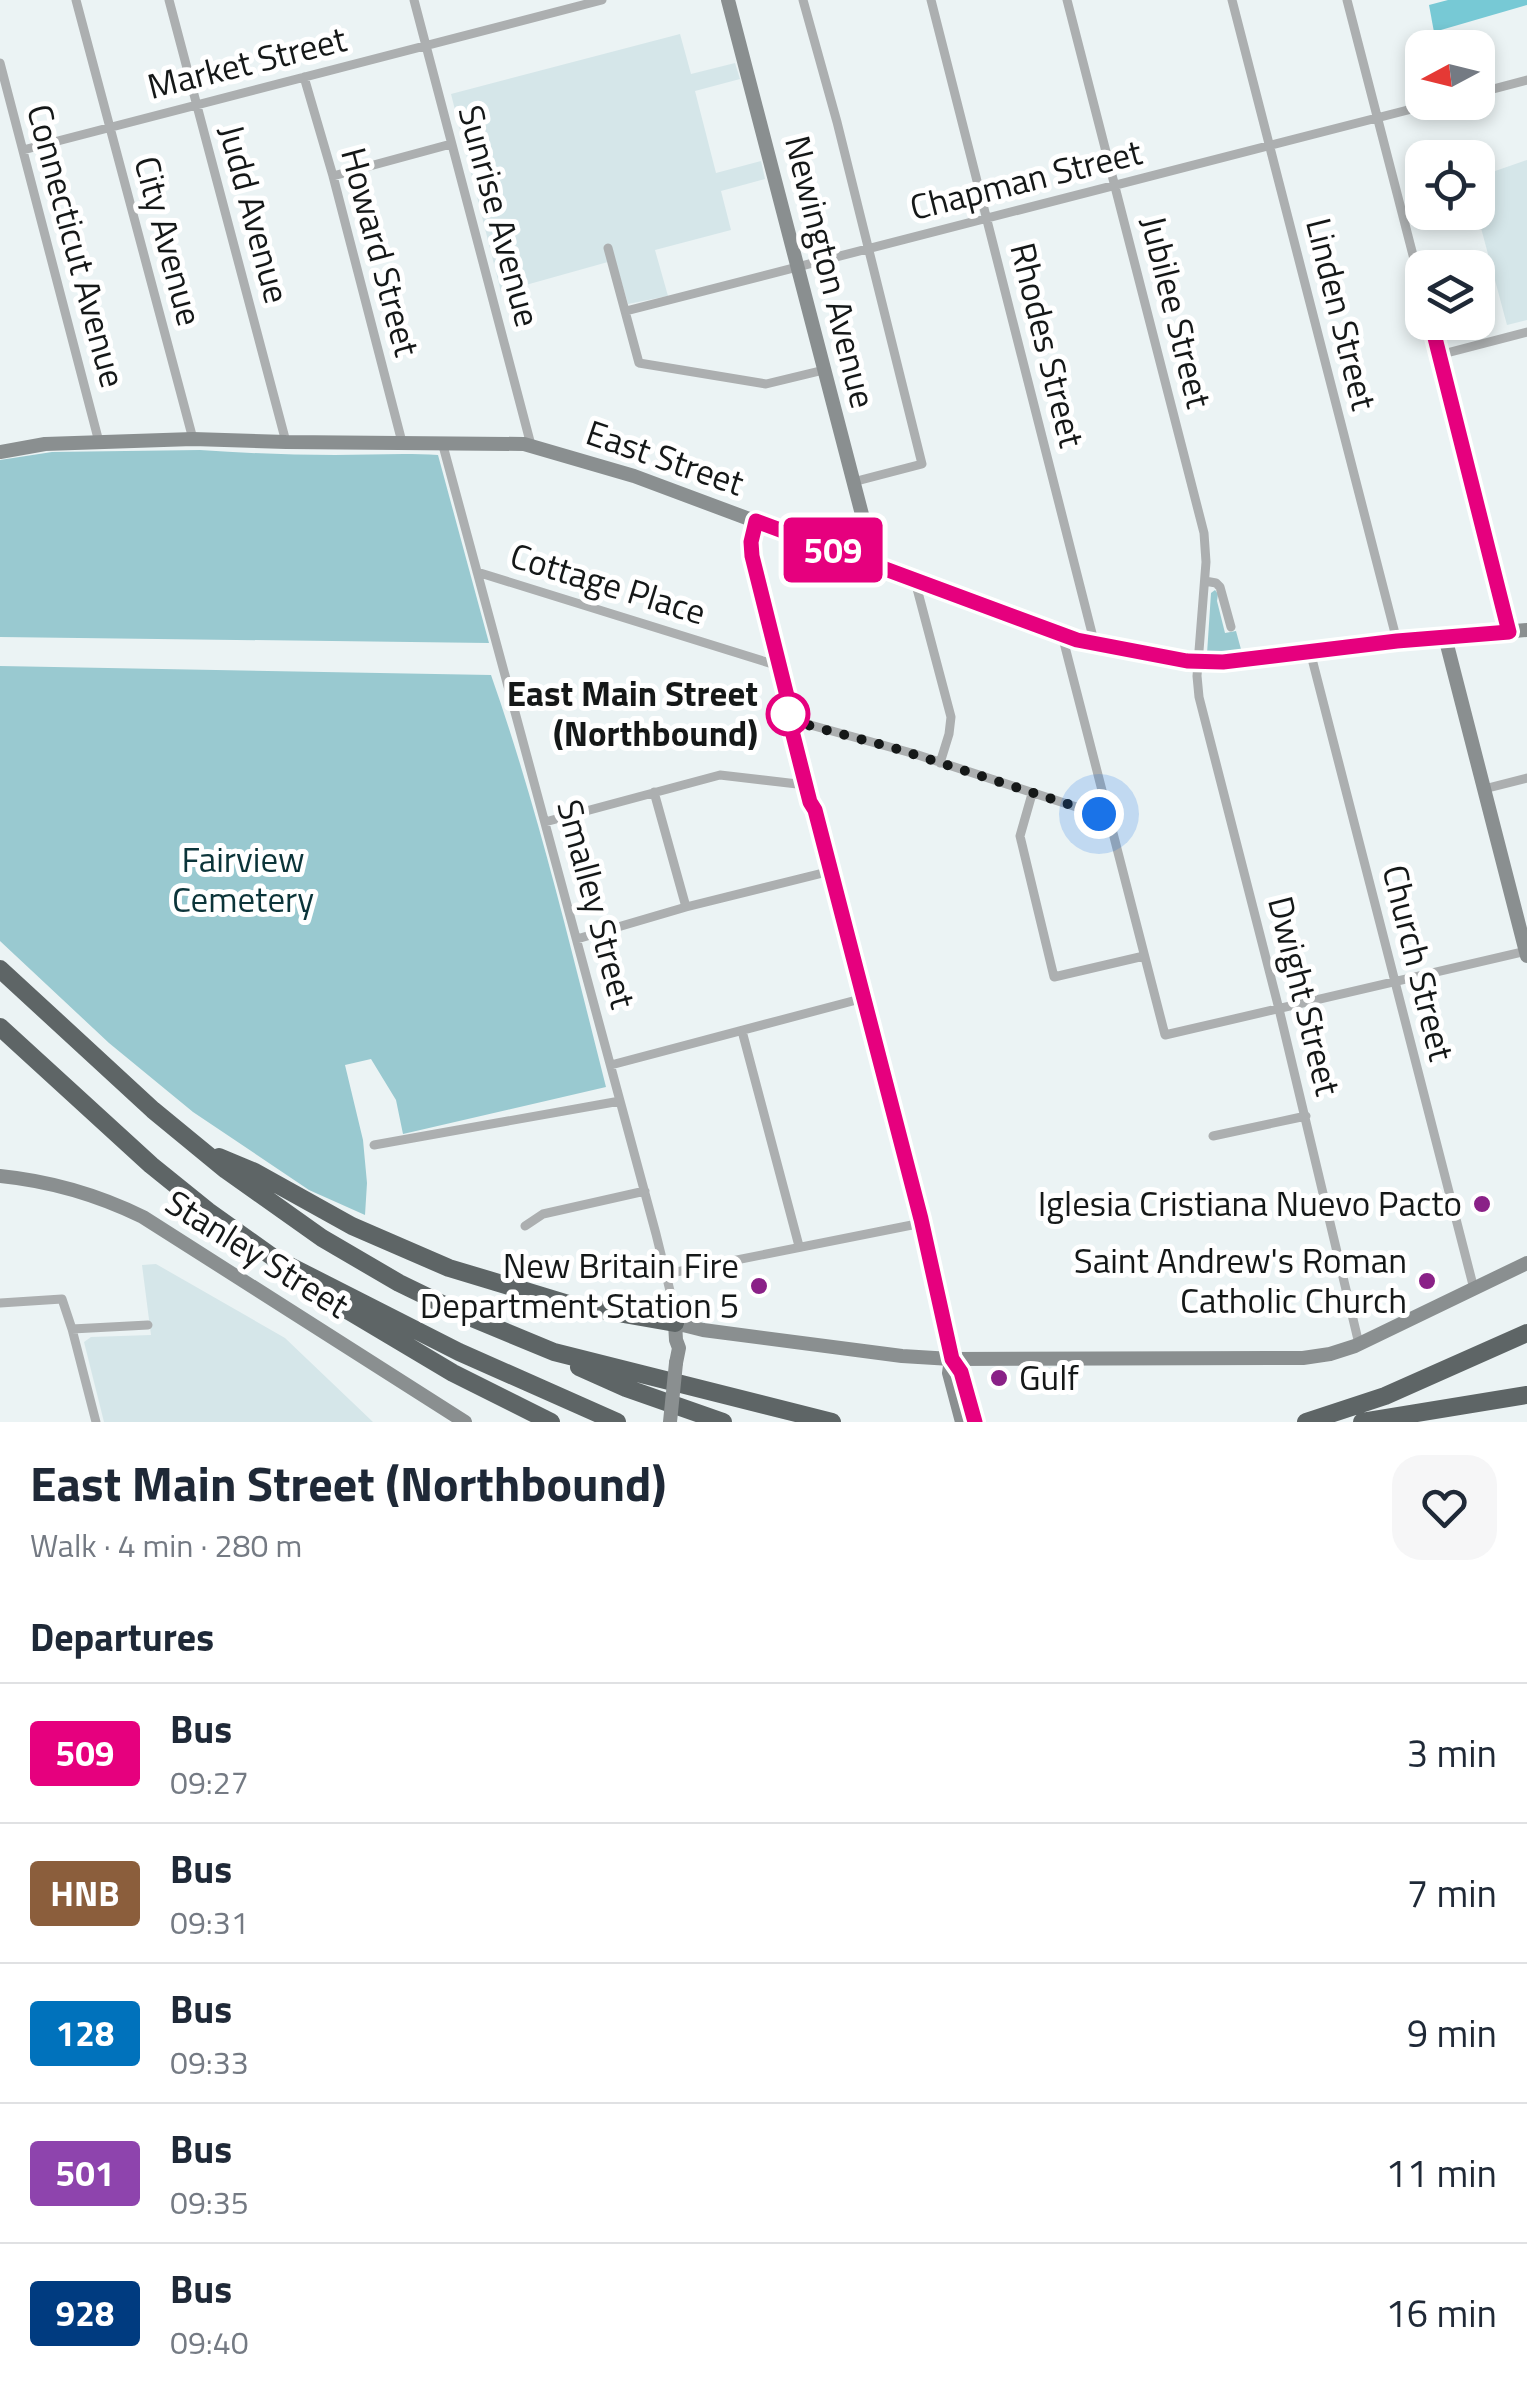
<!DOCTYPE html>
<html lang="en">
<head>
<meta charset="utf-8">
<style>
	body { margin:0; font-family:"Titillium Web",sans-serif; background:#f6f6f7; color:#1f2937; height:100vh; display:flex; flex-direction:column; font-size:38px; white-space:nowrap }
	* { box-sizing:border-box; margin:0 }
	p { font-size:32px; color:#747a83 }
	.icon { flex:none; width:55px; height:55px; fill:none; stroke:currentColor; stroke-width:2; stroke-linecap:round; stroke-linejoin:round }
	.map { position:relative; height:1422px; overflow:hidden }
	.drawer { display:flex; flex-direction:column; background:#fff; flex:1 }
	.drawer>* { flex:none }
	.badge { padding:0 20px; border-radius:8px; font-size:35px; line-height:65px }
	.needle { width:65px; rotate:263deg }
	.fabs { position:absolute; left:1405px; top:30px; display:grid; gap:20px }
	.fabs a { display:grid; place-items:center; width:90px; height:90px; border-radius:20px; background:#fff; box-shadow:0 5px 15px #0003; font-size:50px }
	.you { position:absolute; width:50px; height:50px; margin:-25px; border:8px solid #fff; border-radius:50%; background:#1a73e8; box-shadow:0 0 0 15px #1a73e833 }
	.map>.badge { position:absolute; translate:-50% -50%; box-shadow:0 0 0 5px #fff }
	h2 { padding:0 30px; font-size:38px; line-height:90px }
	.round { display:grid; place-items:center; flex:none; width:105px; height:105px; border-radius:30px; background:#f6f6f7 }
	.head { display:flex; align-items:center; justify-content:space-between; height:170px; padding:0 30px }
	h1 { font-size:48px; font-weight:700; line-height:75px }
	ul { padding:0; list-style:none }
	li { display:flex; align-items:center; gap:30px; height:140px; padding:0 30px; border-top:2px solid #e0e1e3 }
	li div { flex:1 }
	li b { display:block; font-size:38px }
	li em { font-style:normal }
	li .badge { min-width:110px; font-weight:700; text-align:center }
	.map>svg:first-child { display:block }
	.built { fill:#d5e6e9 }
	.green { fill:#99c9d0 }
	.forest { fill:#77c9d5 }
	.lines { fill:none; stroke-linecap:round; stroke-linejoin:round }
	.street { stroke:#acafb0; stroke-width:9 }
	.secondary { stroke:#8a8f90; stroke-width:14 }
	.highway { stroke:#5e6566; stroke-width:18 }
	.secondary-bridge { stroke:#8a8f90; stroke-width:14 }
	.line-casing { stroke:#fff; stroke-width:22 }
	.line { stroke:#e6007e; stroke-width:15 }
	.walk { stroke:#151818; stroke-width:10; stroke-dasharray:0 18 }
	.stop-dot { fill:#fff; stroke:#e6007e; stroke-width:5 }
	.poi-dot { fill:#8a2187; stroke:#fff; stroke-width:4 }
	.labels { text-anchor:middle; stroke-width:10; stroke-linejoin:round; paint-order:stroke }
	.street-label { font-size:35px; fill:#151818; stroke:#fff }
	.stop-label { font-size:35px; font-weight:bold; fill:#151818; stroke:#fff; text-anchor:end }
	.park-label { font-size:35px; fill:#0b3439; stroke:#fff }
	.poi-label { font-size:35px; fill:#151818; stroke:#fff; text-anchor:end }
</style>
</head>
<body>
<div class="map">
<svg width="1527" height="1422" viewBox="0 0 1527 1422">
	<rect width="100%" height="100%" fill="#ebf3f4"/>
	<path class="built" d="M680,34l11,40 44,-11 5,16 -45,12 21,82 45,-12 4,18 -44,12 10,39 -76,20 13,46 -40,8 -13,-44 -114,32 -50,-198z
		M1527,160v160l-20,5 -30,-112 1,-36z
		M156,1264l129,74 88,84h-269l-20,-80 7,-5 60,-2 -9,-70z"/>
	<path class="green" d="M200,450c45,3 90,5 135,5 36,0 68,-2 103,0l51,188 -489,-6v-177l52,-8z
		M1215,590l3,4 -1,7 8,32 11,-2 6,22 -33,3 -2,-2 4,-61z
		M0,666l491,9c47,134 80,274 115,412l-203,47 -7,-34 -25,-41 -26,6 18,75 4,43 -2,32 -56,-25 -116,-78 -84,-69 -109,-102z"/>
	<path class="forest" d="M1448,0h79v5l-93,27 -5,-27z"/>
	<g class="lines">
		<path class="street" d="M76,0l117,439
			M169,0l117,442
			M414,0l117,445
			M803,0l34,122 85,342 -69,18
			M931,0l164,645
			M1067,0l137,533 2,29 -9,114 2,21 80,312 80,335
			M1232,0l165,641
			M1347,0l75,290
			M0,63l99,379
			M304,77l29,99 69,266
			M1478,93l49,-13
			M23,150l579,-150
			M333,176l118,-32
			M608,248l31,115 127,21 58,-14
			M626,311l813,-209
			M1431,322l78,310
			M1439,355l88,-23
			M442,442l214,792 17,69 2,20
			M477,572l302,94
			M915,581l36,136 -2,17 -9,29
			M1205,581l11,2 4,4 11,40
			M1062,635l103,400 362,-84
			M1310,651l164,638
			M796,721l119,33 192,63
			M1484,789l43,-11
			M654,792l32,115
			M1032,794l-12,42 34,141 90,-21
			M545,822l175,-47 86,10
			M577,939l109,-32 145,-36
			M742,1031l57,215
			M611,1065l253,-67
			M1213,1136l93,-20
			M374,1145l246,-44
			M525,1226l18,-12 102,-23
			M666,1274l256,-51
			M0,1303l62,-4 10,30 24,93
			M72,1329l76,-4"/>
		<path class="secondary" d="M728,0l137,526 -1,21 -5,13
			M0,452l45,-8 148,-5 93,3 238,2 110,32 437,163 121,23 31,-1 174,-20 130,-11
			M756,521l-5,21 1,16 37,150v11c6,24 13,72 26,91l106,409 30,140 -2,14 13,49
			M1445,637l82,319
			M0,1176c50,5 98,19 143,41l322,205
			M951,1359l10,11 14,52
			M676,1363l3,-15 -3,-8 -1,-17 28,7 199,26 49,3 352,-1 27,-4 25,-8 172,-83"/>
		<path class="highway" d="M0,969l153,141 73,60 96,68 77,45 68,33 87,36 278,70
			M0,1027l151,138 57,46 66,47 185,94 158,70
			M219,1157l36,15 97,54 97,42 123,37 103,18
			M322,1295l131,78 98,49
			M579,1367l47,21 97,34
			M1306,1422l79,-26 142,-63
			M1362,1422l165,-27"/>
		<path class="secondary-bridge" d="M670,1422l6,-59"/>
	</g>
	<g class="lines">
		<defs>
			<path id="line" d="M975,1422l-14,-50 -9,-13 -31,-140 -106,-409 -5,-8 -21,-83 1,-11 -38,-152 -1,-14 5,-21 321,119 110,21 36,1 174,-21 112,-9 -78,-310"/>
		</defs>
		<use href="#line" class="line-casing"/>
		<use href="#line" class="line"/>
		<path class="walk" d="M788,714l2,-6 4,4 2,10 98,26 205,66"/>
	</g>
	<circle class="stop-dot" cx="788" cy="714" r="20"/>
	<g class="poi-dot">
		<circle cx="1482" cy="1204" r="10"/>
		<circle cx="1427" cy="1281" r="10"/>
		<circle cx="759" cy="1286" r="10"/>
		<circle cx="999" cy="1378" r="10"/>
	</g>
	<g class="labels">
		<g class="street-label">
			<text transform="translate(247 63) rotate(-14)" y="12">Market Street</text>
			<text transform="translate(1026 180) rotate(-14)" y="12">Chapman Street</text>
			<text transform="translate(254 214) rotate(75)" y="12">Judd Avenue</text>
			<text transform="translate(499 216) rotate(75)" y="12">Sunrise Avenue</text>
			<text transform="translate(168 241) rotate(75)" y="12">City Avenue</text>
			<text transform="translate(76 246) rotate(75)" y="12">Connecticut Avenue</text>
			<text transform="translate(380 252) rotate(75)" y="12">Howard Street</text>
			<text transform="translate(830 272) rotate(76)" y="12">Newington Avenue</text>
			<text transform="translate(1176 312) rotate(76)" y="12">Jubilee Street</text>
			<text transform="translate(1341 314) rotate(76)" y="12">Linden Street</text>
			<text transform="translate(1047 345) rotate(76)" y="12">Rhodes Street</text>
			<text transform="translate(665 458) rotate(19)" y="12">East Street</text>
			<text transform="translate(608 584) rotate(17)" y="12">Cottage Place</text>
			<text transform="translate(596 904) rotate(75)" y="12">Smalley Street</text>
			<text transform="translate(1418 963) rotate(76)" y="12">Church Street</text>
			<text transform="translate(1304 996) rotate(76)" y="12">Dwight Street</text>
			<text transform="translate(257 1254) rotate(32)" y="12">Stanley Street</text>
		</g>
		<g class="stop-label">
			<text x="758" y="706">East Main Street<tspan x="758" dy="40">(Northbound)</tspan></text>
		</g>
		<g class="park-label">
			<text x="243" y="872">Fairview<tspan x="243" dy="40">Cemetery</tspan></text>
		</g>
		<g class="poi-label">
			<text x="1462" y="1216">Iglesia Cristiana Nuevo Pacto</text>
			<text x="1407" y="1273">Saint Andrew's Roman<tspan x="1407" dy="40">Catholic Church</tspan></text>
			<text x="739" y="1278">New Britain Fire<tspan x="739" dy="40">Department Station 5</tspan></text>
			<text x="1019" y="1390" text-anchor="start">Gulf</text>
		</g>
	</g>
</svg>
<div class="fabs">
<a><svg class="needle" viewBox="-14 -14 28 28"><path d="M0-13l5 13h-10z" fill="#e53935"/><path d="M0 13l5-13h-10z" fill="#747a83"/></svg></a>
<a><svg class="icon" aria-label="locate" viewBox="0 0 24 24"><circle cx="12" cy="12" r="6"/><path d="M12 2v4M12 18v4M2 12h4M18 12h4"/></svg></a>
<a><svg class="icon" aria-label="layers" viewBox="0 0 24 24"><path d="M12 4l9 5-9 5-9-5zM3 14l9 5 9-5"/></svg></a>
</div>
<div class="you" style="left:1099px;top:814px"></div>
<b class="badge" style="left:833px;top:550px;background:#e6007e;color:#fff">509</b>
</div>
<section class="drawer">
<div class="head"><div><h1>East Main Street (Northbound)</h1><p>Walk · 4 min · 280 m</p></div><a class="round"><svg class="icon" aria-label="heart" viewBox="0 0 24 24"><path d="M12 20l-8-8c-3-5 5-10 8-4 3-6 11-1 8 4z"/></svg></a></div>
<h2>Departures</h2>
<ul>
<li><span class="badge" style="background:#e6007e;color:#fff">509</span><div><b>Bus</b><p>09:27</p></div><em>3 min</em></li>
<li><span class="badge" style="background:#8b5e3c;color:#fff">HNB</span><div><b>Bus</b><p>09:31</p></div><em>7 min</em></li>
<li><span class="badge" style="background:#0072bc;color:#fff">128</span><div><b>Bus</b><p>09:33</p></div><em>9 min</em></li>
<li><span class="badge" style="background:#8e44ad;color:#fff">501</span><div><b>Bus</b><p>09:35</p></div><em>11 min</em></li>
<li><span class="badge" style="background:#003b80;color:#fff">928</span><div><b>Bus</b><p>09:40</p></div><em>16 min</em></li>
</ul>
</section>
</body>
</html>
